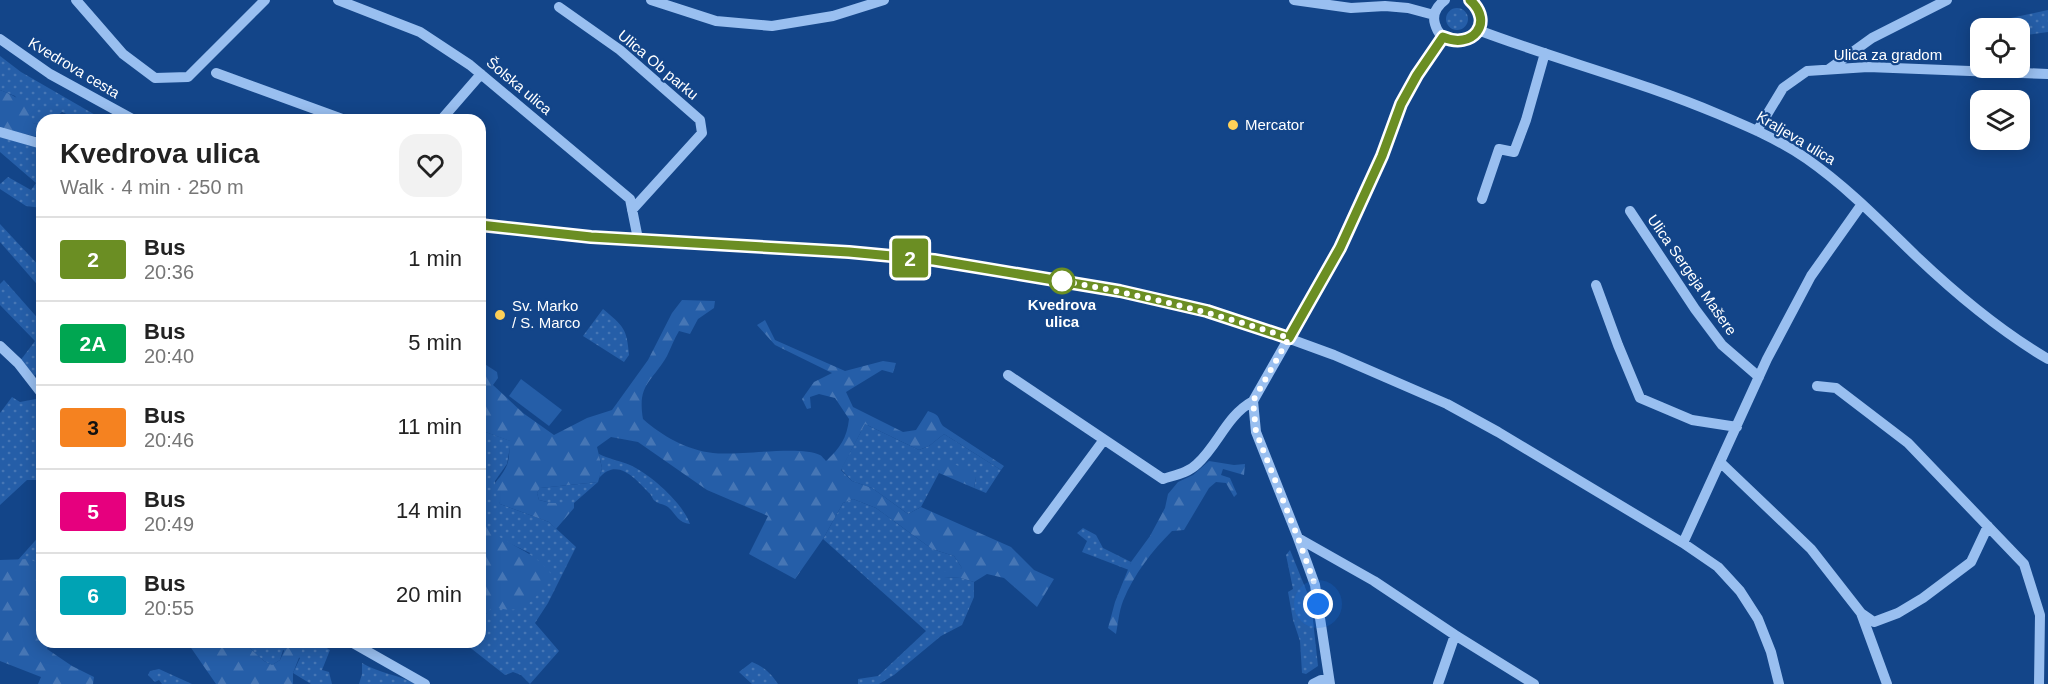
<!DOCTYPE html>
<html lang="en">
<head>
<meta charset="utf-8">
<style>
	body { margin:0; font-family:Arial,sans-serif; background:#f2f2f2; color:#222; height:100vh; display:flex; flex-direction:column; font-size:22px; white-space:nowrap }
	* { box-sizing:border-box; margin:0 }
	p { font-size:20px; color:#767676 }
	.icon { flex:none; width:33px; height:33px; fill:none; stroke:currentColor; stroke-width:2; stroke-linecap:round; stroke-linejoin:round }
	.map { position:relative; flex:1; overflow:hidden }
	.side { position:absolute; left:36px; top:114px; width:450px; height:534px; display:flex; flex-direction:column; background:#fff; border-radius:18px; box-shadow:0 3px 15px #0003 }
	.side>* { flex:none }
	.badge { padding:0 12px; border-radius:4px; font-size:21px; line-height:39px }
	.fabs { position:absolute; left:1970px; top:18px; display:grid; gap:12px }
	.fabs a { display:grid; place-items:center; width:60px; height:60px; border-radius:12px; background:#fff; box-shadow:0 3px 15px #0003; font-size:30px }
	.you { position:absolute; width:30px; height:30px; margin:-15px; border:4px solid #fff; border-radius:50%; background:#1a73e8; box-shadow:0 0 0 9px #1a73e833 }
	.map>.badge { position:absolute; translate:-50% -50%; box-shadow:0 0 0 3px #fff }
	.round { display:grid; place-items:center; flex:none; width:63px; height:63px; border-radius:18px; background:#f2f2f2 }
	.overview { display:flex; align-items:center; justify-content:space-between; height:102px; padding:0 24px }
	h1 { font-size:28px; font-weight:600; line-height:45px }
	ul { padding:0; list-style:none }
	li { display:flex; align-items:center; gap:18px; height:84px; padding:0 24px; border-top:2px solid #e0e0e0 }
	li div { flex:1 }
	li b { display:block; font-size:22px }
	li em { font-style:normal }
	li .badge { min-width:66px; font-weight:700; text-align:center }
	.map>svg:first-child { display:block }
	.grass { fill:url(#grass-dots) }
	.forest { fill:url(#forest-firs) }
	.garden { fill:#255ea8 }
	.lines { fill:none; stroke-linecap:round; stroke-linejoin:round }
	.minor { stroke:#99bff0; stroke-width:10 }
	.line-casing { stroke:#fff; stroke-width:14 }
	.line { stroke:#6b8e23; stroke-width:9 }
	.walk { stroke:#fff; stroke-width:6; stroke-dasharray:0 10.8 }
	.poi-dot { fill:#ffd158; stroke:#134589; stroke-width:2 }
	.stop-dot { fill:#fff; stroke:#6b8e23; stroke-width:3 }
	.labels { text-anchor:middle; stroke-width:4.5; stroke-linejoin:round; paint-order:stroke }
	.street-label { font-size:15px; fill:#fff; stroke:#134589 }
	.poi-label { font-size:15px; fill:#fff; stroke:#134589; text-anchor:start }
	.stop-label { font-size:15px; font-weight:bold; fill:#fff; stroke:#134589 }
</style>
</head>
<body>
<div class="map">
<svg width="2048" height="684" viewBox="0 0 2048 684">
	<defs>
		<pattern id="grass-dots" width="8" height="8" patternUnits="userSpaceOnUse" patternTransform="scale(1.5)"><rect width="8" height="8" fill="#255ea8"/><path d="M2 2h.1M6 6h.1" fill="none" stroke="#4676b5" stroke-width="1.8" stroke-linecap="round"/></pattern>
		<pattern id="forest-firs" width="22" height="20" patternUnits="userSpaceOnUse" patternTransform="scale(1.5)"><rect width="22" height="20" fill="#255ea8"/><path d="M5 1l3.5 6h-7zM16 11l3.5 6h-7z" fill="#4676b5"/></pattern>
	</defs>
	<rect width="100%" height="100%" fill="#134589"/>
	<path class="grass" d="M1446 19a11 11 0 1 1 22 0a11 11 0 1 1-22 0Z
		M2048,10v22l-29,4v-8h-35l-1,-4z
		M0,56l21,16 83,48h-29v-2l-13,-6 -10,8h-10v6l-9,-3 -18,-27 -15,-6z
		M0,137l42,10v61l-16,-2 -26,-17v-5l8,-7 23,13 5,-7 -36,-31z
		M0,224l42,45v21l-42,-48z
		M4,280l38,43v46l-9,8 -13,-16 15,-20 -35,-36v-21z
		M603,309c20,17 24,19 26,46l-5,7 -41,-26z
		M12,397l8,5 21,-4 1,2v80h-15l-27,25v-92z
		M865,424l54,26 10,-4 15,-12 57,36 -15,23 -12,-5 2,-10 -40,-13 3,8 -18,34 -13,7 -36,-26 -20,-7 -11,-12z
		M480,430l31,11 -4,23 -12,17 5,23 49,18 27,25 -28,56 -13,20 24,28 -29,33 -9,-9 -8,-3 -8,3 -42,-33h17v-29l6,1 44,-61c-10,-5 -32,-14 -39,-20 -10,-9 -11,-30 -11,-42l5,-4 -5,-7z
		M599,454c10,5 21,7 31,11 20,9 53,38 60,59 -12,-1 -14,-10 -22,-17 -4,-3 -10,-3 -13,-6 -3,-2 -3,-6 -6,-8 -14,-15 -32,-36 -50,-15l3,-10z
		M598,482l-24,21h-23l-12,-3 -2,-7 3,-5z
		M853,499l23,9 56,41 22,7 8,12 -18,9 17,1 13,4v15l-12,28 -21,11 -47,39 -15,9h-21v-5l20,-3 48,-45 -103,-92 20,-36z
		M1083,528l13,7 7,13 28,14 -2,8 -47,-18 5,-11 -10,-8z
		M42,533v33l-12,-6h-12z
		M1290,550l21,52 7,64 -12,8 -4,-1 -2,-32 -7,-21 -5,-28 5,-3 -7,-34z
		M243,642h84l-2,5 5,3 -8,20 7,2 3,12h-21l-18,-11 7,-15 -17,-8 -3,10 -8,5 -8,-4z
		M752,662c12,5 19,11 26,22h-26l-13,-12z
		M362,663c17,10 37,12 54,21h-57l3,-10z
		M159,669l33,15h-30l-3,-4 -4,2 -7,-7 2,-4z"/>
	<path class="forest" d="M0,90c18,7 29,13 33,33l9,3v12l-42,-10z
		M682,300l33,1 -1,7 -16,11 -8,15 -11,-3c-5,8 -8,17 -12,25 -15,26 -30,28 -24,63 19,17 44,31 70,34 25,3 88,-8 107,2 2,1 4,4 6,6 14,-13 21,-23 23,-42l-14,-21 -16,-4 -9,3 1,11 -4,1 -5,-10 12,-17 18,-9 -57,-28 -18,-20 8,-5 10,20 70,31 38,-10 13,2 -3,10 -11,-3 -36,22 7,15 50,25 13,-2 12,-19c14,5 9,7 15,15l61,40 -3,4 -57,-36 -15,12 -10,4 -54,-26 -24,46 11,11 20,7 36,26 13,-7 90,40 23,23 20,9 -17,28 -33,-29 -17,-4 -13,8 -13,-4 -17,-1 -2,-5 20,-4 -8,-12 -22,-7 -56,-41 -23,-9 -10,4 -20,36 -28,40 -46,-25 19,-38 -61,-26 -69,-48 -27,-5 -14,10 5,21 -4,14 -58,6 -3,5 2,7 12,3h23v5l-18,21 -7,-7 -49,-18c-11,-27 -3,-17 7,-39 3,-7 2,-17 3,-24l-30,-11v-69l17,11 1,6 -5,7 30,28 31,22 33,-17 25,-8 36,-50 24,-47z
		M943,458l25,13 8,7 -2,10 -35,-15 -4,-8z
		M1209,461l25,4 11,-1 -1,11 -21,-6 -2,6 9,3 7,16 -3,3 -8,-14 -10,-1 -7,6 -25,42 -12,1c-20,20 -38,43 -49,70 -4,10 -5,23 -7,33l-8,-6 7,-26 16,-40 19,-26 15,-28 3,-14 10,-12 15,-7z
		M484,522c14,22 48,25 67,52 -14,25 -28,44 -58,32l-7,8 -6,-1v-87z
		M30,559l12,7v76h8l-3,7 25,17 22,11 -1,7h-55l3,-7 -41,-16v-101z
		M187,642h56l21,19 8,4 8,-5 6,-13 10,-1 6,4 -9,23v11h-77z"/>
	<path class="garden" d="M521,379l41,31 -13,16 -40,-30z"/>
	<g class="lines">
		<path class="minor" d="M76,0l47,54 32,24 33,-1 77,-77
			M338,0l82,32 50,33 160,134 8,40
			M651,0l65,21 56,5 61,-10 51,-16
			M1294,0l57,8 34,-2 23,2 26,7
			M1445,0c-8,6 -13,14 -10,24 11,38 69,7 35,-24
			M559,7l61,43 80,70 2,13 -70,77
			M1478,30c79,30 162,51 240,84 31,13 62,26 89,45 40,28 74,63 109,97 40,38 84,75 132,103
			M0,39l50,35 84,46
			M1829,69l43,-31 75,-38
			M216,73l129,47
			M441,120l40,-46
			M1757,131l26,-43 24,-17 61,-4 180,7
			M0,132l42,12
			M1482,199l17,-50 15,3 12,-32 19,-67
			M1630,211l65,98 27,36 37,32
			M480,225l111,12 258,15 85,8 187,31 86,20 45,14 82,30 113,49 51,28 185,111 35,24 22,24 18,28 13,33 8,32
			M1596,285l22,60 22,53 52,22 45,7
			M0,346l18,17 24,31
			M1008,375l155,104c12,-4 25,-6 34,-15 22,-20 29,-48 56,-63
			M1817,386l19,2 72,55 116,121 16,51 -1,69
			M1720,462l91,87 50,64 26,71
			M1038,529l65,-88
			M1298,538l76,43 81,54 79,49
			M1683,543l84,-184 44,-83 51,-72
			M1861,613l13,9 24,-9 25,-15 48,-36 17,-36
			M351,642l74,42
			M1313,684l8,-4h8
			M1330,684l-15,-99 -17,-47 -42,-106 -3,-31 87,-153 42,-92 20,-52 15,-29 26,-38
			M1438,684l17,-49"/>
	</g>
	<g class="lines">
		<defs>
			<path id="line" d="M480,225l111,12 258,15 85,8 186,31 87,20 82,27 51,-90 42,-92 19,-52 16,-29 26,-38c29,13 52,-14 27,-37"/>
		</defs>
		<use href="#line" class="line-casing"/>
		<use href="#line" class="line"/>
		<path class="walk" d="M1062,281l-10,-2c81,14 159,32 237,59l-36,63 3,31 42,106 17,47 3,19"/>
	</g>
	<g class="poi-dot">
		<circle cx="1233" cy="125" r="6"/>
		<circle cx="500" cy="315" r="6"/>
	</g>
	<circle class="stop-dot" cx="1062" cy="281" r="12"/>
	<g class="labels">
		<g class="street-label">
			<text x="1888" y="60">Ulica za gradom</text>
			<text transform="translate(658 65) rotate(40)" y="5">Ulica Ob parku</text>
			<text transform="translate(74 68) rotate(31)" y="5">Kvedrova cesta</text>
			<text transform="translate(519 86) rotate(40)" y="5">Šolska ulica</text>
			<text transform="translate(1796 138) rotate(31)" y="5">Kraljeva ulica</text>
			<text transform="translate(1692 275) rotate(55)" y="5">Ulica Sergeja Mašere</text>
		</g>
		<g class="poi-label">
			<text x="1245" y="130">Mercator</text>
			<text x="512" y="311">Sv. Marko<tspan x="512" dy="17">/ S. Marco</tspan></text>
		</g>
		<g class="stop-label">
			<text x="1062" y="310">Kvedrova<tspan x="1062" dy="17">ulica</tspan></text>
		</g>
	</g>
</svg>
<div class="fabs">
<a><svg class="icon" aria-label="locate" viewBox="0 0 24 24"><circle cx="12" cy="12" r="6"/><path d="M12 2v4M12 18v4M2 12h4M18 12h4"/></svg></a>
<a><svg class="icon" aria-label="layers" viewBox="0 0 24 24"><path d="M12 4l9 5-9 5-9-5zM3 14l9 5 9-5"/></svg></a>
</div>
<div class="you" style="left:1318px;top:604px"></div>
<b class="badge" style="left:910px;top:258px;background:#6b8e23;color:#fff">2</b>
<section class="side">
<div class="overview"><div><h1>Kvedrova ulica</h1><p>Walk · 4 min · 250 m</p></div><a class="round"><svg class="icon" aria-label="heart" viewBox="0 0 24 24"><path d="M12 20l-8-8c-3-5 5-10 8-4 3-6 11-1 8 4z"/></svg></a></div>
<ul>
<li><span class="badge" style="background:#6b8e23;color:#fff">2</span><div><b>Bus</b><p>20:36</p></div><em>1 min</em></li>
<li><span class="badge" style="background:#00a651;color:#fff">2A</span><div><b>Bus</b><p>20:40</p></div><em>5 min</em></li>
<li><span class="badge" style="background:#f58220;color:#111">3</span><div><b>Bus</b><p>20:46</p></div><em>11 min</em></li>
<li><span class="badge" style="background:#e6007e;color:#fff">5</span><div><b>Bus</b><p>20:49</p></div><em>14 min</em></li>
<li><span class="badge" style="background:#00a3b4;color:#fff">6</span><div><b>Bus</b><p>20:55</p></div><em>20 min</em></li>
</ul>
</section>
</div>
</body>
</html>
